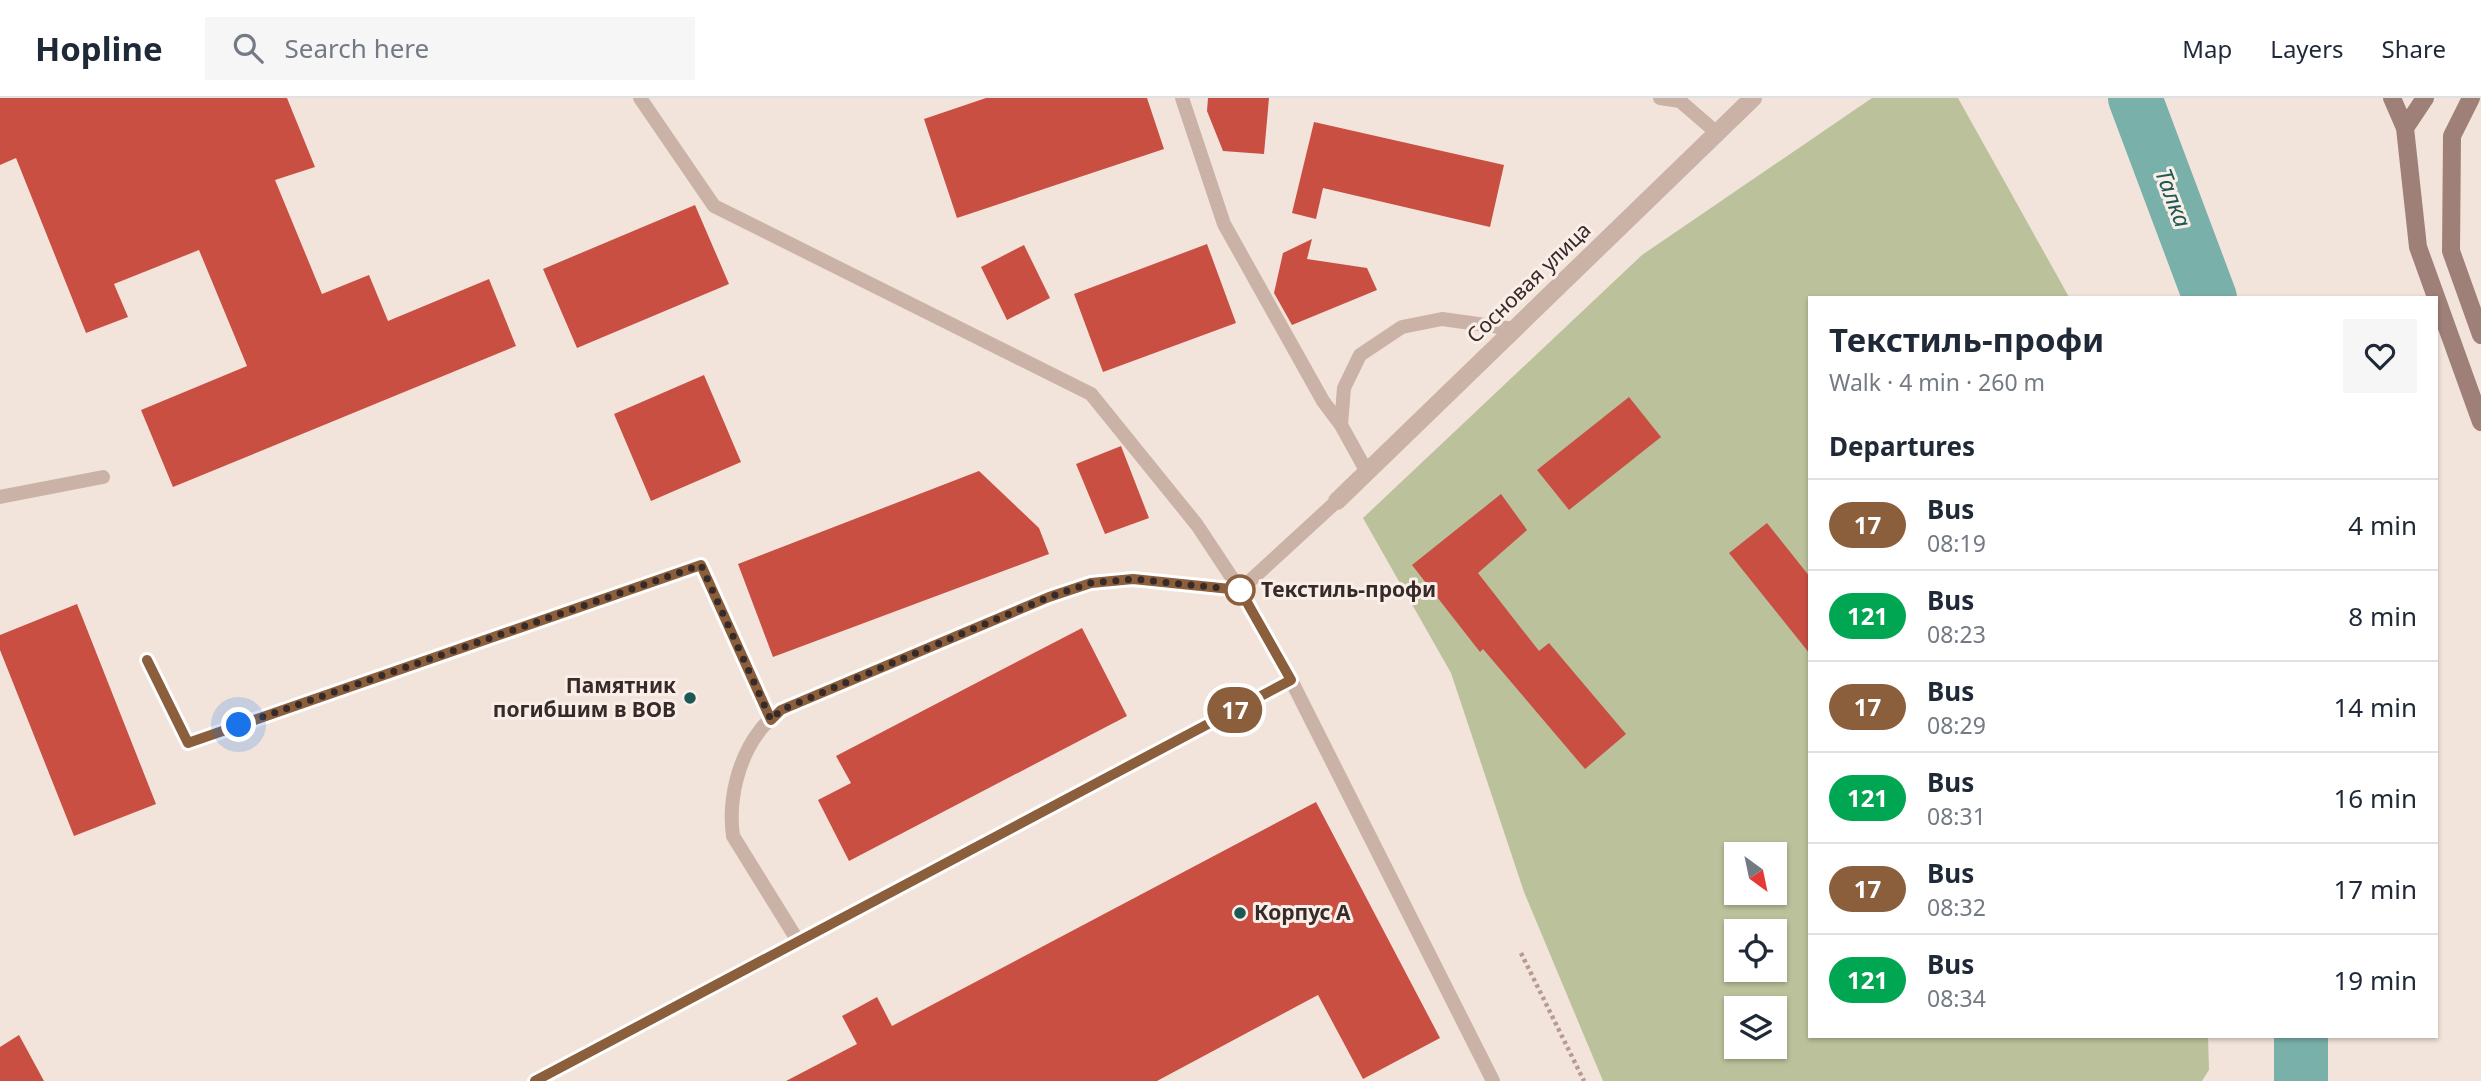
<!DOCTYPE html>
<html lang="en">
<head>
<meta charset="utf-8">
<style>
	body { margin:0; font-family:"Noto Sans",sans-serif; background:#f6f6f7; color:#1f2937; height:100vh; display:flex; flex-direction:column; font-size:26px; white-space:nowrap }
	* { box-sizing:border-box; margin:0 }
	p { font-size:23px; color:#747a83 }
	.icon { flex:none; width:38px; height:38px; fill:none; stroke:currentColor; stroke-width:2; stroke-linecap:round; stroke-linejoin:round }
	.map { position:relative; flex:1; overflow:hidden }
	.details { position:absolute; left:1808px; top:198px; width:630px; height:742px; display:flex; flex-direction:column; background:#fff; border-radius:0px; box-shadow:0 2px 5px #0004 }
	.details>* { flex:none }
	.badge { padding:0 14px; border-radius:23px; font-size:24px; line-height:46px }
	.needle { width:46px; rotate:147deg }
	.tools { position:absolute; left:1724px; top:744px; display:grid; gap:14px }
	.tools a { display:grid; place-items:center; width:63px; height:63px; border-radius:0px; background:#fff; box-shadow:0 2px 5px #0004; font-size:35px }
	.you { position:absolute; width:35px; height:35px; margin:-18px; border:5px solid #fff; border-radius:50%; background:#1a73e8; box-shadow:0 0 0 10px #1a73e833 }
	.map>.badge { position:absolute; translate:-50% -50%; box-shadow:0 0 0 4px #fff }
	h2 { padding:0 21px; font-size:26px; line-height:63px }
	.round { display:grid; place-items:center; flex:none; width:74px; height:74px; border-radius:0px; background:#f6f6f7 }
	.summary { display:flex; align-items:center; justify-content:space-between; height:119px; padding:0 21px }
	h1 { font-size:33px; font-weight:700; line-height:52px }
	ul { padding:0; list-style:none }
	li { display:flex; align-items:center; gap:21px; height:91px; padding:0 21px; border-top:2px solid #e0e1e3 }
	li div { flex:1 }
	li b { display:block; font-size:26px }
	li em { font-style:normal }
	li .badge { min-width:77px; font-weight:700; text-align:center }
	header { display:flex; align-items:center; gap:42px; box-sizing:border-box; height:98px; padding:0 35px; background:#fff; border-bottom:2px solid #e0e1e3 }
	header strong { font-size:33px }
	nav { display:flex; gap:38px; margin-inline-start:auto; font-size:24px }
	.search { width:490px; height:63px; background:#f6f6f7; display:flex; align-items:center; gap:18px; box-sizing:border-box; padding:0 24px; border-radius:0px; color:#747a83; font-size:26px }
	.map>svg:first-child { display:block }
	.green { fill:#bbc29b; fill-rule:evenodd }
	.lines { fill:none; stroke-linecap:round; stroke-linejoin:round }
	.river { stroke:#79b0aa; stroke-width:54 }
	.building { fill:#c94f43 }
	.path { stroke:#b79b91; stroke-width:4.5; stroke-dasharray:3.5 3.5; stroke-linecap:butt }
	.lane { stroke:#cbb2a7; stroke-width:14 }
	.street { stroke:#cbb2a7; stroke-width:18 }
	.secondary { stroke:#9f8078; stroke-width:18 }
	.line-casing { stroke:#fff; stroke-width:16 }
	.line { stroke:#8b5e3c; stroke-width:10 }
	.walk { stroke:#372a28; stroke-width:7; stroke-dasharray:0 12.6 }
	.stop-dot { fill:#fff; stroke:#8b5e3c; stroke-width:3.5 }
	.poi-dot { fill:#1c5954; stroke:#faefe8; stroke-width:2.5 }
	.labels { text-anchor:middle; stroke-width:6; stroke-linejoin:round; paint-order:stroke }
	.street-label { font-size:21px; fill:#372a28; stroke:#faefe8 }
	.stop-label { font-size:21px; font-weight:bold; fill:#372a28; stroke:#faefe8; text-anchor:start }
	.poi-label { font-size:21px; font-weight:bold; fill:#372a28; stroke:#faefe8; text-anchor:end }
	.water-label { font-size:23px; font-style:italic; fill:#1c5954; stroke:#faefe8 }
</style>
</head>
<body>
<header>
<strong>Hopline</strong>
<div class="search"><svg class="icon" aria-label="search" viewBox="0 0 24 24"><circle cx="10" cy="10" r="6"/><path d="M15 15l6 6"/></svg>Search here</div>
<nav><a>Map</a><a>Layers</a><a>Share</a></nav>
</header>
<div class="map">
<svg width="2481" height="983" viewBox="0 0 2481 983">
	<rect width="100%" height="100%" fill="#f2e4db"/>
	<path class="green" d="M1872,0h86l111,199 -259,1v738h398l1,34 -7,11h-599l-79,-189 -73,-219 -88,-155 279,-263zM1736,756h38v38h-38zM1736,833h38v39h-38zM1736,910h38v38h-38z"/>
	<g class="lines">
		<path class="river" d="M2135,0l75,200
			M2301,983v-45"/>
	</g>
	<path class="building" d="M0,0h287l28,69 -40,13 47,114 47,-19 19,46 101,-42 27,67 -343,141 -32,-77 106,-44 -48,-116 -85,34 14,33 -42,16 -70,-175 -16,7z
		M986,0h161l17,51 -207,69 -33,-99z
		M1208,0h61l-5,56 -41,-3 -16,-40z
		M1314,24l190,43 -14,62 -167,-39 -7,31 -24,-6z
		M695,107l34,79 -152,64 -34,-79z
		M1312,141l-5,20 60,9 10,22 -85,35 -18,-32 9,-40z
		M1207,146l29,79 -133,49 -29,-78z
		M1024,147l26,53 -43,22 -26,-53z
		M704,277l37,87 -90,39 -37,-87z
		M1629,299l32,40 -92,73 -32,-40z
		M1121,348l28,72 -44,16 -29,-70z
		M979,373l60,57 10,26 -276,103 -35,-93z
		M1501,396l26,36 -49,43 61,78 10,-8 77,91 -41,35 -102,-120 -3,3 -68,-87z
		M1767,425l43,54v77l-81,-101z
		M77,506l79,200 -82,32 -74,-186v-15z
		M1082,530l45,88 -278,145 -31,-61 33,-17 -15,-27z
		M1316,704l124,236 -77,41 -45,-84 -161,86h-371l71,-37 -15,-28 15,-8 20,-11 15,29z
		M19,937l25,46h-44v-34z"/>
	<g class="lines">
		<path class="path" d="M1521,855l63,128"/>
		<path class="lane" d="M640,0l74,108 377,188 106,131 43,65 51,90 202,401
			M1182,0l42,126 99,177 18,24 26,47
			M1660,0l20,3 37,32
			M1341,327l3,-37 16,-33 42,-28 40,-8 72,10
			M0,399l103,-20
			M147,562l41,83 513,-178 70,155
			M798,843l-65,-105c-5,-36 5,-78 28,-107 5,-7 14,-13 20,-19l268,-113 42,-14 42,-4 107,11 97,-89
			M535,983l756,-401"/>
		<path class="street" d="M1337,403l416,-403"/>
		<path class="secondary" d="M2392,0l13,30 13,119 63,175
			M2471,0l-19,38 -1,115 30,84
			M2405,30l20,-30"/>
	</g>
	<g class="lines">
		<defs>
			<path id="line" d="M147,562l41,83 513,-178 70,155 10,-10 268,-113 42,-14 42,-4 107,11 51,90 -756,401"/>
		</defs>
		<use href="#line" class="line-casing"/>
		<use href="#line" class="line"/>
		<path class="walk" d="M239,627l462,-160 70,155 10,-10 268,-113 42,-14 42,-4 107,11"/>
	</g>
	<circle class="stop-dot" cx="1240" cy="492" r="14"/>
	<g class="poi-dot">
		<circle cx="690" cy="600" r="7"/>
		<circle cx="1240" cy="815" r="7"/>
	</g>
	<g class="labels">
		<g class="street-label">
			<text transform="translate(1529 185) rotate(-44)" y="7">Сосновая улица</text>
		</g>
		<g class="stop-label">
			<text x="1261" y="499">Текстиль-профи</text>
		</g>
		<g class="poi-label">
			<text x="676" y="595">Памятник<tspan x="676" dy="24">погибшим в ВОВ</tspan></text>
			<text x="1254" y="822" text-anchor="start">Корпус А</text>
		</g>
		<g class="water-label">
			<text transform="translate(2173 100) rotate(69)" y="8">Талка</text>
		</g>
	</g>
</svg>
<div class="tools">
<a><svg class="needle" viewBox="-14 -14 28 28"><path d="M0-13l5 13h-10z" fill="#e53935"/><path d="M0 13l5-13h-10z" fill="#747a83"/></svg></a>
<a><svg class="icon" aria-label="locate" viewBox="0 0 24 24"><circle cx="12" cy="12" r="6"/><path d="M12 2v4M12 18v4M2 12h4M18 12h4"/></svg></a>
<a><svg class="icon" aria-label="layers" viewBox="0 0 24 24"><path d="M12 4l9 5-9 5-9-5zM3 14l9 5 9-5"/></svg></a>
</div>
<div class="you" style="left:239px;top:627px"></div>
<b class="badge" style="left:1235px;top:612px;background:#8b5e3c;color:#fff">17</b>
<section class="details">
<div class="summary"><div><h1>Текстиль-профи</h1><p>Walk · 4 min · 260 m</p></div><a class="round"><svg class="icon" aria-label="heart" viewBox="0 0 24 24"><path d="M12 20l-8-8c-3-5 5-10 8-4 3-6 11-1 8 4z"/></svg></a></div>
<h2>Departures</h2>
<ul>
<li><span class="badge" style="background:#8b5e3c;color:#fff">17</span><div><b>Bus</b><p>08:19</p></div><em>4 min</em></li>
<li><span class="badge" style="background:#00a651;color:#fff">121</span><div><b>Bus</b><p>08:23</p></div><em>8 min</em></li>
<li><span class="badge" style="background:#8b5e3c;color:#fff">17</span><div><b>Bus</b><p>08:29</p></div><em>14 min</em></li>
<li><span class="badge" style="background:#00a651;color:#fff">121</span><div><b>Bus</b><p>08:31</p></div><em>16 min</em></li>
<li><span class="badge" style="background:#8b5e3c;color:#fff">17</span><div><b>Bus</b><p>08:32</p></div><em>17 min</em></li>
<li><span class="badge" style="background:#00a651;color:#fff">121</span><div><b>Bus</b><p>08:34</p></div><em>19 min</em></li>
</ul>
</section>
</div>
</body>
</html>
